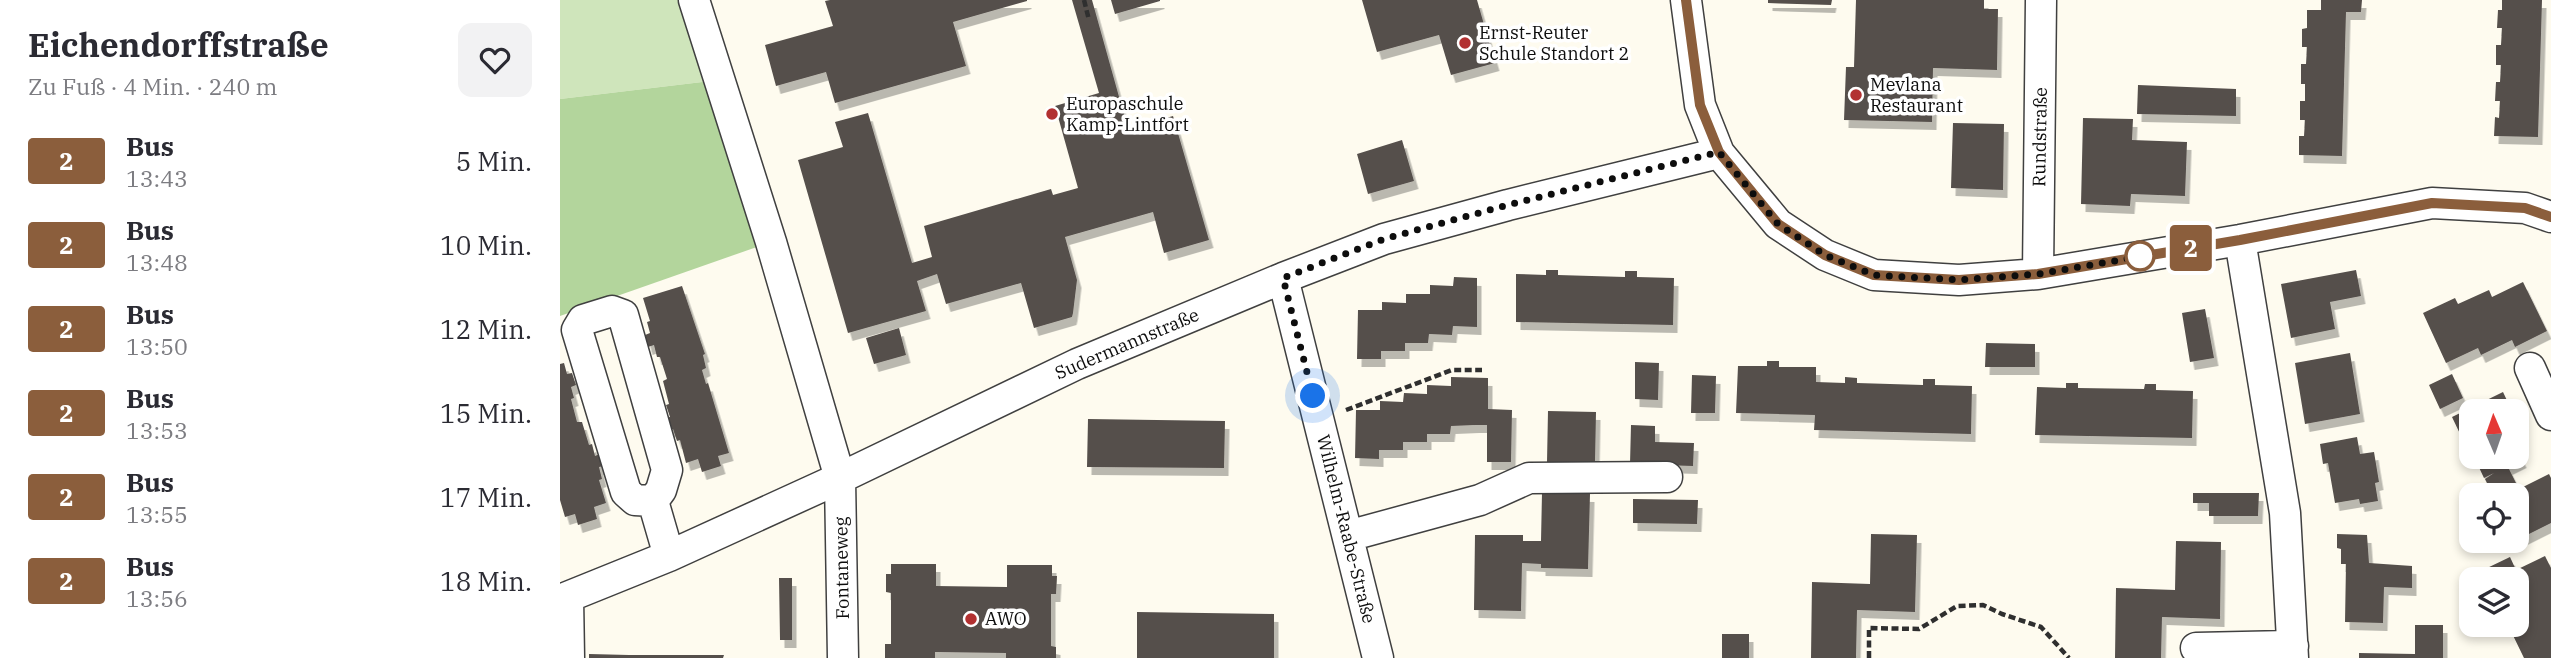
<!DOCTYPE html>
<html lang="de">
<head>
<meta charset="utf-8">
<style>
	body { margin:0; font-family:"IBM Plex Serif",serif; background:#f2f2f3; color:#2b2b33; height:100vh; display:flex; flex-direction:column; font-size:26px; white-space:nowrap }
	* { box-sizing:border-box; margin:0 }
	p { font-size:23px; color:#7c7c81 }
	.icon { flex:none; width:38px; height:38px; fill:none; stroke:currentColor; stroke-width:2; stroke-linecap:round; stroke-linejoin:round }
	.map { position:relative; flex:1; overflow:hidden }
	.sheet { display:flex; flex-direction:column; background:#fff; width:560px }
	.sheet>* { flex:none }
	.badge { padding:0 14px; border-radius:5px; font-size:24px; line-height:46px }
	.needle { width:46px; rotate:358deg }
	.fabs { position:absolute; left:1899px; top:399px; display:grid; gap:14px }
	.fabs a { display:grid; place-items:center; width:70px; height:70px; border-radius:14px; background:#fff; box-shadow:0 4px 10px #0003; font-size:35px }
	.you { position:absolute; width:35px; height:35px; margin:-18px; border:5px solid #fff; border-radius:50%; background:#1a73e8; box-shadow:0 0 0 10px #1a73e833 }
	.map>.badge { position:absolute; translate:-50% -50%; box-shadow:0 0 0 4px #fff }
	.round { display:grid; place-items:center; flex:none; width:74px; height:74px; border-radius:14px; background:#f2f2f3 }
	.overview { display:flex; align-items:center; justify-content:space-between; height:119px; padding:0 28px }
	h1 { font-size:33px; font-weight:700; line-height:52px }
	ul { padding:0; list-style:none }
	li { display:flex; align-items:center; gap:21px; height:84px; padding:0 28px }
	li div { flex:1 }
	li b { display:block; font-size:26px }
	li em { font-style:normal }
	li .badge { min-width:77px; font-weight:700; text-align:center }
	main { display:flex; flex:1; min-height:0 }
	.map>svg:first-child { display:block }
	.green { fill:#cfe5bb }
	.forest { fill:#b3d59c }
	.building { fill:#554f4b; filter:url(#shadow) }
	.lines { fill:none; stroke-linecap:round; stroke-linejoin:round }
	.minor-casing { stroke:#404040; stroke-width:33 }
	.path { stroke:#2f2f2f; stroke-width:4.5; stroke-dasharray:7 3.5; stroke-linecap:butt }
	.minor { stroke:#fff; stroke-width:30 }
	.line-casing { stroke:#fff; stroke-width:16 }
	.line { stroke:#8b5e3c; stroke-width:10 }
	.walk { stroke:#0d0d0d; stroke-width:7; stroke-dasharray:0 12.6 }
	.poi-dot { fill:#b23131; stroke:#fff; stroke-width:2.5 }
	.stop-dot { fill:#fff; stroke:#8b5e3c; stroke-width:3.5 }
	.labels { text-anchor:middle; stroke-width:7; stroke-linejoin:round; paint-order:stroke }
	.poi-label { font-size:18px; fill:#0d0d0d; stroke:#fff; text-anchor:start }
	.street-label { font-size:18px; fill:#0d0d0d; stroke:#fff }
</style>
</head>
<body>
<main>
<section class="sheet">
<div class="overview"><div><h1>Eichendorffstraße</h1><p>Zu Fuß · 4 Min. · 240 m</p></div><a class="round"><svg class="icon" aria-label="heart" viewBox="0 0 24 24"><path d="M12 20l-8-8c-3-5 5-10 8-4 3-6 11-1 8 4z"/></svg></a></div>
<ul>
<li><span class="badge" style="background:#8b5e3c;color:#fff">2</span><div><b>Bus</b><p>13:43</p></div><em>5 Min.</em></li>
<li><span class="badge" style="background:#8b5e3c;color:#fff">2</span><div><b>Bus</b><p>13:48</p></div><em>10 Min.</em></li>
<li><span class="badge" style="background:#8b5e3c;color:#fff">2</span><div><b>Bus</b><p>13:50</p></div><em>12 Min.</em></li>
<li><span class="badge" style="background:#8b5e3c;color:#fff">2</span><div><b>Bus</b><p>13:53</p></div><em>15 Min.</em></li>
<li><span class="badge" style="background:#8b5e3c;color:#fff">2</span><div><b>Bus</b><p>13:55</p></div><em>17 Min.</em></li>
<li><span class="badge" style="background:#8b5e3c;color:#fff">2</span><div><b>Bus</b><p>13:56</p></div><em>18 Min.</em></li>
</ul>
</section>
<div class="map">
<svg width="1991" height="658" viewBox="0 0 1991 658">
	<defs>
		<filter id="shadow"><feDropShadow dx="4.5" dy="8" stdDeviation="0" flood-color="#0004"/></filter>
	</defs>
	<rect width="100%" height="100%" fill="#fefbef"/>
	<path class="green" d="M0,0h128l31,80 -159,19z"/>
	<path class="forest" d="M159,80l52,162 -211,74v-217z"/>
	<path class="building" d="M270,0h197v1l-74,21 13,44 -131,37 -9,-31 -50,14 -11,-41 68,-19 -8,-25z
		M512,0h20l36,129 45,-13 36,124 -45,13 -11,-41 -88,25 12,43 -4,33 -1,4 -38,11 -13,-45 -75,21 -9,-30 -20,7 9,30 -78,22 -50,-173 45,-13 -8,-25 33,-9 44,150 20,-6 -8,-31 127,-37 2,6 25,-7 -23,-82 44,-13z
		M551,0h49v1l-45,13z
		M802,0h115l18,63 -44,12 -12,-40 -62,17z
		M1208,0h64l-1,5 -63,-2z
		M1296,0h128v9h14l-1,61 -64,-2 -1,54 -88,-2 2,-53h8z
		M1761,0h41l-1,12h-15l-4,144 -43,-1v-19h5l1,-16h-5v-19h5v-17h-4v-20h5l1,-17h-5v-18l5,-1v-18h14z
		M1942,0h40l-4,137 -44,-1 1,-19 4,1 1,-17h-5l1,-19h4l1,-17h-5v-20h5l1,-17h-5l1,-18h4z
		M1578,85l98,4v27l-99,-2z
		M1523,118l50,1 -1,21 55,2 -2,54 -54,-2 -1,12 -49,-2z
		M1393,123l51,1 -1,66 -52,-2z
		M842,140l12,41 -46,13 -11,-40z
		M986,270h12v5l67,2v-6h12v6l37,1 -1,47 -157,-3v-48l30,1z
		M1796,270l5,26 -31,6 5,27 -44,9 -10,-54z
		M894,277l23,1v49l-24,-1 -1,9 -23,-1 -1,9h-23v8h-24v8h-24l1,-49h24v-8l24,1v-9h24v-9l23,1z
		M1963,282l24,49 -32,16 -3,-7 -31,15 -3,-7 -32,15 -23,-50 32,-15 3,6 31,-14 3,7z
		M122,286l23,68 -2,1 3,13 -4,2 4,14 2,-1 21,70 -11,3 3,10 -19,6 -4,-13 -12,4 -6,-23 -3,1 -4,-12 -5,1 -4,-12 6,-1 -4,-12 3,-1 -6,-23 4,-2 -7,-22h-3l-3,-12 -6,2 -3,-12 5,-2 -3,-11 3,-1 -7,-23z
		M1645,309l9,49 -24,4 -8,-49z
		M339,328l7,27 -32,9 -8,-26z
		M1426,343l49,1v23h-50z
		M1790,353l10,61 -55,10 -10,-61z
		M1207,361h12v6h37v15l29,1v-6l12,1v5l66,2v-6h12v6l37,1 -1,48 -157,-4 1,-15 -79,-2 2,-47h29z
		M1075,362l24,1 -1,37 -23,-1z
		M4,363l3,11 5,-1 4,12 -5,2 3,11 -3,1 6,23h5l7,23 3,-1 3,12 5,-2 4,12 -5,1 3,12 -3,1 7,23 -12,4 3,12 -19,6 -3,-11 -10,3 -5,-17v-136z
		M1892,374l11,24 -23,11 -11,-24z
		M1132,375l24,1 -1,37h-24z
		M891,377l37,1v31l24,1 -1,52h-24v-37h-12l-24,1 -1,8h-23v8h-24v8h-24v9l-24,-1 1,-48h24v-9l23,1 1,-9 23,1v-9l24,1z
		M1506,383h12v5l66,1 1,-5h11v6l37,1 -1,47 -157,-3 2,-48 29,1z
		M1943,392l9,19h-41v25l-8,4 -11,-23z
		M988,411l48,1 -1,51 -48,-1z
		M528,419l137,2 -1,47 -137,-1z
		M1071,425l24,1v16l39,1 -1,23 -63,-2z
		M1797,437l3,17 14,-2 5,30 -4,1 3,18 -18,3 -1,-5 -24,4 -7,-40 -5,1 -3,-20z
		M1956,447l6,13 -14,7 11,22 30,-15 2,4v45l-28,14 -7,-14v-28h-23l-8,-16 9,-6 -10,5 -8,-17 10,-4h30z
		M982,493l48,1 -2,75 -47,-1v-4l-19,-1 -1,48 -47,-1 1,-75h48v6h18z
		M1633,493h66l-1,23h-49v-13h-16z
		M1073,499l65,1 -1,24 -64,-1z
		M1311,534l46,1 -2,77 -58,-2 -1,48h-45l1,-76 58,2z
		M1777,534l30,1 2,28 43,3v22l-28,-1 -1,36 -38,-1 1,-58h-5v-15l-4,-1z
		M1616,541l45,1 -1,77 -58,-2 -1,41h-46l1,-70 59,2z
		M1985,556l6,12v90h-27l-16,-33h8v-46h-45v12l-9,4 -2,-14 50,-24 6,13z
		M331,564h45v22l71,1v-22h45v11h5l-1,18h-5v52l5,1v11h-50v-5l-71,-1v6h-50v-14h6v-51l-5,-1v-18h5z
		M219,578h13v62h-12z
		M577,612l137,2v44h-137z
		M1855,625h28v33h-84v-5l56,1z
		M1162,634h27v24h-27z
		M29,654l40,1h95l-1,3h-134z"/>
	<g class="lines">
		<defs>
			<path id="minor" d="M134,0l77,242 69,236 3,180
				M1126,0l14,105 19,48 59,71 47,31 49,20 85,5 79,-6 202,-34 192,-37 93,5 26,9
				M1680,240l45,273 8,145
				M1478,274l3,-274
				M723,278l95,380
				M1970,368l21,47
				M93,501l8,-11 6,-20 -44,-155 -11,-4 -29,9 -6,10 49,162 9,8 18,1 16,55
				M788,536l132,-36 49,-22 138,-1
				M8,597l1,61
				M0,600l109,-44 171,-78 237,-114 206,-86 101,-39 124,-34 211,-52
				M1636,648l97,-2"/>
		</defs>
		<use href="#minor" class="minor-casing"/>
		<path class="path" d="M524,0l5,20
			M786,410l106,-40h30
			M1309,658v-30l50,1 38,-23 26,-1 19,9 39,13 28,31"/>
		<use href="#minor" class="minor"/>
	</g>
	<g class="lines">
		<defs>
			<path id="line" d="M1126,0l14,105 19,47 59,72 47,31 49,20 85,5 79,-6 202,-34 192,-37 93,5 26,9"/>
		</defs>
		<use href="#line" class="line-casing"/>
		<use href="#line" class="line"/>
		<path class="walk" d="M753,396l-30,-118 101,-39 124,-34 211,-53 59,72 47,31 49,20 85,5 79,-6 106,-18h-4"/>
	</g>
	<g class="poi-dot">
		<circle cx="905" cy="43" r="7"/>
		<circle cx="1296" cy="95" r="7"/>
		<circle cx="492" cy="114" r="7"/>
		<circle cx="411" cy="619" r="7"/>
	</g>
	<circle class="stop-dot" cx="1580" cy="256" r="14"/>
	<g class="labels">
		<g class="poi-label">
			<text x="919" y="39">Ernst-Reuter<tspan x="919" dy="21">Schule Standort 2</tspan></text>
			<text x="1310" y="91">Mevlana<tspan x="1310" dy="21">Restaurant</tspan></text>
			<text x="506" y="110">Europaschule<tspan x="506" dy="21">Kamp-Lintfort</tspan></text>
			<text x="425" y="625">AWO</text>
		</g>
		<g class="street-label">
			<text transform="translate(1480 137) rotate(-89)" y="6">Rundstraße</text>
			<text transform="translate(567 344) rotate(-23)" y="6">Sudermannstraße</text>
			<text transform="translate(786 529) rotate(76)" y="6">Wilhelm-Raabe-Straße</text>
			<text transform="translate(282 568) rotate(-91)" y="6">Fontaneweg</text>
		</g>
	</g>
</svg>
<div class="fabs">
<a><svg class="needle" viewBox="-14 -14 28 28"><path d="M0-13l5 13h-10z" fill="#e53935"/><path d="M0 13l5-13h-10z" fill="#7c7c81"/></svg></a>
<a><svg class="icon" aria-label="locate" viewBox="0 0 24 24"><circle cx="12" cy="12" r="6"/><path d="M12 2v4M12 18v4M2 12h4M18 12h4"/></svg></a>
<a><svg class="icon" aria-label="layers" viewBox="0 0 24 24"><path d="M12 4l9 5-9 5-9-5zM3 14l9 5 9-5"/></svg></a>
</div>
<div class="you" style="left:753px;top:396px"></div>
<b class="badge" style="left:1631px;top:248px;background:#8b5e3c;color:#fff">2</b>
</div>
</main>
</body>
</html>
